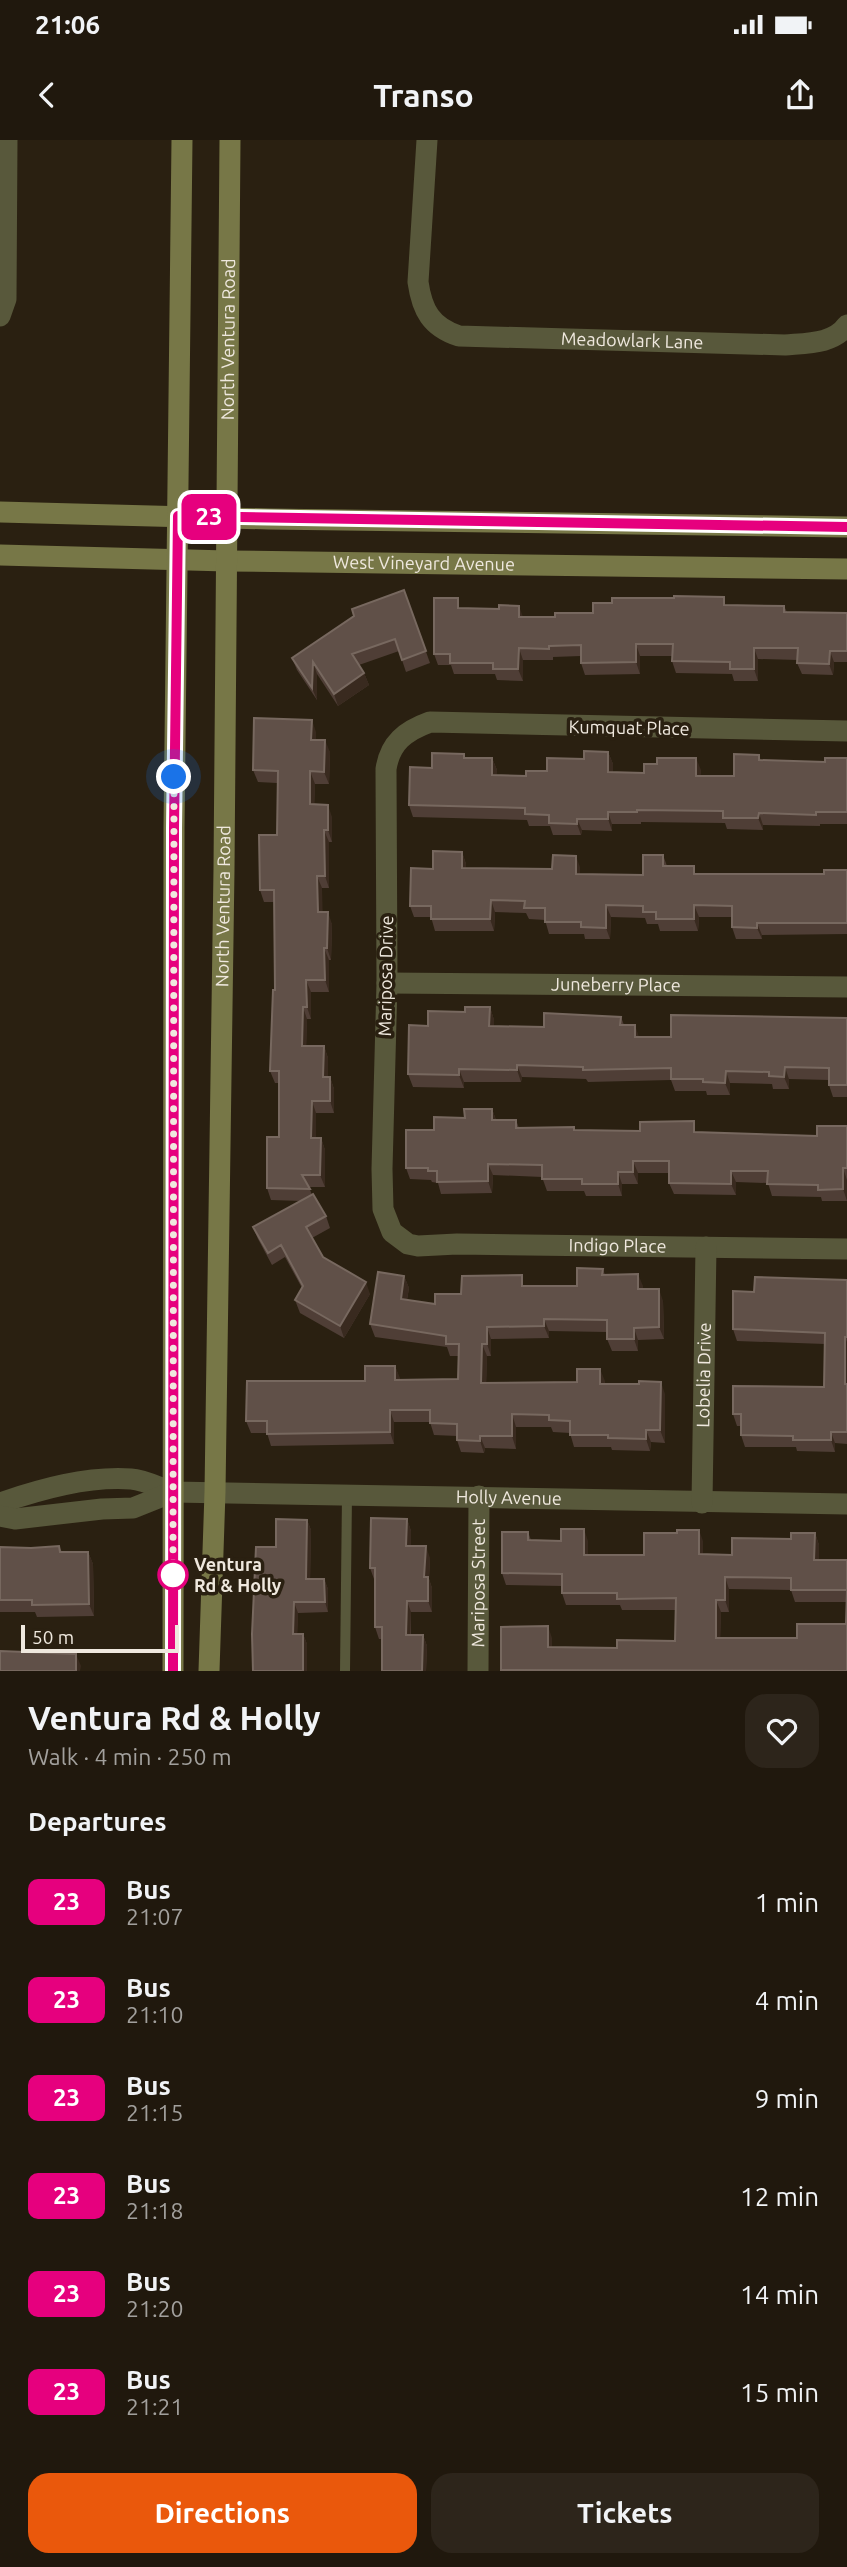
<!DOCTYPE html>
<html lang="en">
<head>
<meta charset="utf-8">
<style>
	body { margin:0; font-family:Ubuntu,sans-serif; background:#2d251b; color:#f1f3f6; height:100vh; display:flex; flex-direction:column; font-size:26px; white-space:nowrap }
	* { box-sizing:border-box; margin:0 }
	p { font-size:23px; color:#a2a09d }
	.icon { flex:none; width:38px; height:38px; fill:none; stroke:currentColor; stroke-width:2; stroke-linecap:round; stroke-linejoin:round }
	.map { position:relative; height:1531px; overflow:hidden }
	.details { display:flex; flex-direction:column; background:#20180d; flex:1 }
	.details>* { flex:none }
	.badge { padding:0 14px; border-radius:10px; font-size:24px; line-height:46px }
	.scale { position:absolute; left:21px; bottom:18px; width:158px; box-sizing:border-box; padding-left:7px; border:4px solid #efe8de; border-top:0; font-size:19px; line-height:24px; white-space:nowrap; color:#efe8de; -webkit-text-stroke:5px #2a2011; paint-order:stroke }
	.you { position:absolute; width:35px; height:35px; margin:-18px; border:5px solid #fff; border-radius:50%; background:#1a73e8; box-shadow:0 0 0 10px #1a73e833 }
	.map>.badge { position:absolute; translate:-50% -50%; box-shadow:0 0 0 4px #fff }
	h2 { padding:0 28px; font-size:26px; line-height:63px }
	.round { display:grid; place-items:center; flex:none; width:74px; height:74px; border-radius:21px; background:#2d251b }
	.summary { display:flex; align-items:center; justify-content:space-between; height:119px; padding:0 28px }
	h1 { font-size:33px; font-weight:700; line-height:52px }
	.cta { display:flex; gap:14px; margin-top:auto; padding:14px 28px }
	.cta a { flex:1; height:80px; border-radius:21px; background:#ea580c; color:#fff; font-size:28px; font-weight:700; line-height:80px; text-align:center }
	.cta a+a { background:#2d251b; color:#f1f3f6 }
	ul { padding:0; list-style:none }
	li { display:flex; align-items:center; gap:21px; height:98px; padding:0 28px }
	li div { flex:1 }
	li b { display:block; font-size:26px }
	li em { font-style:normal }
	li .badge { min-width:77px; font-weight:700; text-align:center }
	.status { display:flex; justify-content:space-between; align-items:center; height:49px; padding:0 35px; background:#20180d; direction:ltr }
	.status svg { height:19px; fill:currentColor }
	header { display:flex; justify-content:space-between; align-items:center; height:91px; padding:0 28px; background:#20180d; font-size:32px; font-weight:700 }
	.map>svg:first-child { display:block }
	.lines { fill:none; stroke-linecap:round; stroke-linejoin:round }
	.lane { stroke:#58583b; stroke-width:10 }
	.street { stroke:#58583b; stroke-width:21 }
	.secondary { stroke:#777747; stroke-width:21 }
	.wall { fill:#4f3e36; fill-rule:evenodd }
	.shaded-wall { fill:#392a1f }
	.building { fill:#605048; stroke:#77685f; stroke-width:2; fill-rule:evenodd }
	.line-casing { stroke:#fff; stroke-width:16 }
	.line { stroke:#e6007e; stroke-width:10 }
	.walk { stroke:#efe8de; stroke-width:7; stroke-dasharray:0 12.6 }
	.stop-dot { fill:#fff; stroke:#e6007e; stroke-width:3.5 }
	.labels { text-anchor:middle; stroke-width:7; stroke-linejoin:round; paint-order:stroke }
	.street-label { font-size:18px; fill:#efe8de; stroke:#2a2011 }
	.stop-label { font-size:18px; font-weight:bold; fill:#efe8de; stroke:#2a2011; text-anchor:start }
</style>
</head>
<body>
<div class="status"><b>21:06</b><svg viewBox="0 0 49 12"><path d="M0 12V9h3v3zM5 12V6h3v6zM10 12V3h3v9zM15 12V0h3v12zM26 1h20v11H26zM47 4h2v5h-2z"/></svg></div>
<header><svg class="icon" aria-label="back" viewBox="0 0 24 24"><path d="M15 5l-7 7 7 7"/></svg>Transo<svg class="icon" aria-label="share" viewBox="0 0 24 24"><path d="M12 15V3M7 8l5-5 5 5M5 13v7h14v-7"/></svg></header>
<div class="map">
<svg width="847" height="1531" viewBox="0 0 847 1531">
	<rect width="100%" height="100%" fill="#2a2011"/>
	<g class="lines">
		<path class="lane" d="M345,1531l2,-176"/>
		<g class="street">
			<path id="s1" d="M427,0l-9,142c4,28 13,45 41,54l326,9c22,-2 49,-1 62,-20"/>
			<path d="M0,176l6,-17 1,-159"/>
			<path id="s2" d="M847,591l-417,-9c-25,9 -40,21 -44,47l1,214 -5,186 1,40 9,23 16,12 10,2 39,-2 390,5"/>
			<path id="s3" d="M387,843l460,4"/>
			<path id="s4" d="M0,1363c41,-14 87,-27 131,-24 14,1 29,9 42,13l674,12"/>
			<path id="s5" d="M702,1363l4,-256"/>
			<path d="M0,1376l15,3 87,-10 31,-1 40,-16"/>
			<path id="s6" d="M478,1531l1,-175"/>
		</g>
		<g class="secondary">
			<path d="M0,372l269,7 578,8"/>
			<path id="s7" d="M0,415l227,6 620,8"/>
			<path d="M173,1531l1,-843 8,-688"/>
			<path id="s8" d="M209,1531l6,-179 9,-623 6,-729"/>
		</g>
	</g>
	<path class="wall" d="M404,450l26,73 -24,9 -7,-21 -40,14 5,8 5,12 -31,21 -21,-32v26l-20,-30 -5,-12z
		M727,465l57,1 3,6 60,1v49h-13l-1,13 -31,-1 -5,-11 1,-3 -40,-1v22h-24l-2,-7 -56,-1 -4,-12v-5h-32v18l-55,1 -4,-12v-7l-28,1v3h-30v21l-26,-1 -2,-6h-41l-3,-9h-13l-4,-11 28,-46 61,9h32l38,-4z
		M316,592v8l14,12 -1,32h-14l-1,21 18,12v25h-3v46h-7v24l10,12 -1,36h-2v32h-18v27h-4l-1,27h18l4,12v19h2l4,12v24h-18v25h5l4,12v37h-16l3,8 14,21 4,12 -18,10 11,19 47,37 -26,44 -44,-25 -5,-13 7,-12 -17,-31 -13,8 -14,-26 -5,-12 49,-26 -31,-1 -4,-12 12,-51v-54h-4l-5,-12 5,-81 -1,-88h-10l-4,-12 17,-55v-52l-19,-1 -5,-12z
		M608,612l5,12v8l31,1 57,-3 -1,6h34l25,-21 2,6 64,1 22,-4v66h-27v2l-57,-1v5l-36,-1 -2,-6 -84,-1v2h-29v7l-30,-1 -1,5h-28l-3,-9h-21l-2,-6 -114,-3 -4,-12 23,-37 32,-14 1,4h27l5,12 -1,5 30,1 21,-5z
		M462,712l4,12v4l86,1 28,-2v7l63,1 20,-20 4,11 30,8h127l23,-4v64l-85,1v4h-26l-4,-12v-10h-33l-1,14h-38l-2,-7h-11l-2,-6 -34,-1 -1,22h-25l-1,-5h-35l-4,-14 -16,-1 -3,-6 -31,-1 -1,19h-59l-4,-14h-17l-4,-11 23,-37z
		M490,867l4,13v6l50,1 77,-10 3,8 15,12h32l176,-19v79h-14l-4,-12v-5l-40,-1v10h-16l-1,-5 -42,-1v12h-23l-1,-4h-31l-4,-11 -83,2 -2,-3 -64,-2 -1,5h-57v6l-51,-1 -5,-13 20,-48 37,-14z
		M492,969l4,11h20l3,8 55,-1 1,3 123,2 119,4 30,-10v75h-25l-1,-4 -49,-1 -4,-13 -32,-1v13l-62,-1 -5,-11v-10h-31v11h-16v12h-36l-2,-5h-37l-5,-14 -49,-2 -1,18 -51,1 -3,-11 -6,-1 -1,-2 -21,-1 -4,-11 28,-38z
		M603,1129l2,6 38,11v3l20,12 1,38 -26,1v11h-26l-5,-12v-7l-58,-1v7l-58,1v17h-4l-1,27 119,-2v3l60,10v49l-14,-1 -1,9 -38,-1 -1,-3h-37l-4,-14 -17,-1 -2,-5h-35v22l-31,-1 -1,5 -23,-1 -4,-12v-4l-23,-1 -4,-13h-36v22l-123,2 -4,-13h-16l-5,-12 119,-40 30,-15 5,14 58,-1v-23h-8l-3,-9 -72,-10 -5,-13 34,-48 5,12 -2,12 28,4 26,-10 65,-8h51z
		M847,1140v164l-12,-1v9l-38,-1 -1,-4h-51l-4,-12v-9h-4l-4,-12 91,-27 1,-43 -88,-3 -4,-12 21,-37z
		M276,1379l31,1 4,10 -1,49h14l4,10v23l-30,1 -1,21h6l4,10v27h-54l-1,-37 4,-87h20z
		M407,1379l4,12v15l19,12 -1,21 3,9v24h-21v23h12l4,11 -1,25h-44v-32h-3l-4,-12v-48h-1l-4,-11z
		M528,1392l3,8 57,1v14h56l59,-14v13l29,1 83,-22 4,12v15h28v111h-345l50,-33v9l65,1 58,-7 1,-31h-54l-2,-5h-54l-4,-12v-7l-56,-1 -4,-12zM729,1449l62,1 4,12h52l-1,22 -49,14h-77l1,-26h8z
		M59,1406l3,6h26l5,12 1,52 -57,1 -2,-5h-35v-65l31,1z"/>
	<path class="shaded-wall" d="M519,466l4,11h-4z
		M636,504l4,12v18l-4,-12z
		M519,508l4,12v21l-5,-12z
		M754,508l4,11v22l-4,-12z
		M830,511l4,11 -1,13 -4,-11z
		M313,522l4,12v26l-5,-12z
		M364,533l5,12 -31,21 -4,-12z
		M312,580l4,12v20l-5,-12z
		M325,600l5,12 -1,32 -5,-12z
		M608,612l5,12v20l-5,-12z
		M492,618l5,12 -1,17 -4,-12z
		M696,618l5,12 -1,18 -4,-12z
		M310,631l5,13 -1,33 -4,-13z
		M328,665l4,12v25l-4,-12z
		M608,672l4,12v7l-4,-12z
		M759,673l4,12v5l-5,-12z
		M577,679l5,11 -1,5 -4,-11z
		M324,690l5,12v46l-4,-12z
		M462,712l4,12v16l-4,-12z
		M576,716l4,11v19l-4,-12z
		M317,736l5,12 1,36 -5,-12z
		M491,760l4,12 -1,19 -4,-12z
		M606,765l5,12 -1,22 -4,-11z
		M694,765l5,12 -1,14 -4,-12z
		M328,772l4,12 -1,36 -4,-12z
		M757,783l5,12v4l-5,-11z
		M324,808l5,12v32l-4,-12z
		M306,840l5,12v27l-4,-12z
		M303,867l4,12 -1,39 -4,-12z
		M490,867l4,13v18l-5,-12z
		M635,885l4,12h-4z
		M324,906l4,12v31l-5,-12z
		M517,925l5,12 -1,5 -4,-12z
		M785,927l4,12v10l-5,-12z
		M459,929l5,13v6l-5,-13z
		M726,931l4,12v12l-5,-12z
		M330,937l4,12v24l-4,-12z
		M312,961l4,12v37l-5,-12z
		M492,969l4,11h-4z
		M321,998l4,12v37l-5,-12z
		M633,1021l5,12v11l-5,-12z
		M488,1024l5,11 -1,18 -4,-12z
		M843,1028l4,12v21l-4,-12z
		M731,1031l5,11v13l-5,-11z
		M618,1032l4,12v12l-4,-12z
		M638,1134l5,12v15l-5,-12z
		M404,1136l5,12 -4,23 -4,-12z
		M366,1142l4,12 -26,44 -4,-12z
		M659,1149l4,12 1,38 -5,-12z
		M544,1179l5,12v7l-5,-12z
		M487,1187l4,12v17l-4,-12z
		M634,1188l4,12v11l-4,-12z
		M845,1197l2,5v48l-2,-6z
		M482,1204l5,12 -1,39 -5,-12z
		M395,1226l5,12v14l-5,-12z
		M600,1229l5,12 -1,15 -4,-12z
		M661,1242l4,12v49l-5,-13z
		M390,1270l4,12v22l-4,-12z
		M512,1274l4,13v22l-4,-13z
		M646,1290l5,12 -1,9 -4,-12z
		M831,1292l4,11v9l-4,-12z
		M480,1296l5,12 -1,5 -4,-12z
		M407,1379l4,12v26l-5,-11z
		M307,1380l4,10 -1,59 -4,-10z
		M584,1389l4,12v26l-4,-12z
		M699,1390l4,11v25l-4,-12z
		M815,1393l4,12v26l-5,-11z
		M426,1406l4,12 -1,21 3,9v24l-4,-11 -4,-24z
		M88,1412l5,12 1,52 -5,-12z
		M725,1437l4,12v23l-4,-12z
		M324,1439l4,10v23l-3,-10z
		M716,1460l5,12 -1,37 -4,-11z
		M407,1461l4,11 -1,34 -4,-11z
		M294,1462l4,11 -1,31 -4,-10z
		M548,1486l4,12v21l-4,-12z
		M303,1494l4,10v27h-4z
		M423,1495l4,11 -1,25h-4z
		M76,1514l5,12 -1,5h-4z"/>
	<path class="building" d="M404,450l22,61 -24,9 -7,-21 -43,15 12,19 -30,21 -21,-32 -1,26 -20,-30 62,-42 -2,-7z
		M674,456l50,1v8l60,1v6l63,1v38h-17l-1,13 -32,-1 1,-15h-44v21h-24v-7l-58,-1 1,-17h-37v18l-55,1v-18l-32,1v3l-30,-1 -1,21h-25v-6h-43v-9h-16v-56h24v10l41,1v-4l20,1v11h36v-4h38v-10h19v-5h62z
		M254,578l58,2 -1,20h14l-1,32 -14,-1v33l18,1v25h-4l1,46h-8l1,36h10l-1,36h-3l1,32h-19l1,27h-4l-1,39h22l-1,31h7v24h-18l-1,37h10l-1,37h-18l8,14 -43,-1v-51h12v-66h-9l3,-81h2l-1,-100h-14l-1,-55h18l1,-64 -25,-1z
		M584,611l24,1v20l36,1v-9h13v-6h39v18h38v-22l25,1v5l66,2v-4h22v54h-31v3l-57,-2 -1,5h-35v-7l-86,-1v2h-29v7h-31v5l-28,-1v-8l-24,-1v-6l-116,-3 1,-38 22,1v-15l32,1v4h28v17l34,1v-5h21v-13l37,1z
		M433,711l29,1v16l90,1 1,-14 23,1v18l67,1v-20h20v11h31v8h130v-4h23v53h-90v5l-25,-1v-21l-38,-1v14h-38v-7h-13v-6l-37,-1v23l-25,-1v-5h-36v-14h-21l1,-7 -34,-1 -1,19h-59v-13h-21l1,-38 22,1z
		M465,867h25l-1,19 55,1v-14l77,4 -1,8h15v12h36v-22l176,3v67h-18v-17l-44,-1 -1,10 -15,-1v-4l-43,-1 -1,12 -22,-1v-3h-32v-11l-88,2v-3l-66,-2v5l-58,-1v6l-51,-1 1,-49 19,1v-15l37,1z
		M464,969h28v11h24v8l58,-1v3l66,1v-9l54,-1v11l123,4v-10h30v42h-4v21l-25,1v-5l-51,-1 1,-13h-37v13l-62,-1v-22h-36v11h-15v12h-36v-5h-40v-14l-54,-1v17l-51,1v-11h-9v-3h-22v-38h28v-13l31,1z
		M313,1054l13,22 -20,11 17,30 43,25 -26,44 -45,-26 8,-14 -22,-41 -13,8 -15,-26z
		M577,1128l26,1 -1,6 36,-1v15h21v38l-25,1v11h-27v-19l-63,-1v7l-57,1v17h-5l-1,39 96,-1v-13h23v15h39v-3l22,1 -1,48h-14v9l-38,-1v-3h-38v-14l-21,-1v-5l-37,-1v22h-32v5l-23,-1v-16l-27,-1v-13h-40v22l-123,2v-13h-21l1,-40h118v-15h30v14l63,-1 1,-35h-13v-8l-76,-12 8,-52 26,4 -3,23 34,5v-10h26l1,-18 60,-1v11h55z
		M755,1137l92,3v57h-2v47h2v48h-16v8h-38v-4l-52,-1v-21h-8v-28l91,1 1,-54 -92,-4v-38l21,1z
		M371,1378l36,1 -1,27h20l-2,31h4v24h-21l-1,34h17l-1,36h-40v-44h-7v-59h-5z
		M276,1379l31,1 -1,59h18l1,23h-31l-1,32h10v37h-50l-1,-37 4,-87h20z
		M561,1389h23v26h60v-22h33v-3h22v24l33,1v-17l59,1v-6h24l-1,27h33v111l-346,-1v-43l47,-1v21l69,1v-8l58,1 1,-43 -59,1v-6h-55v-19l-60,-1v-41h26v8l33,1zM725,1437l66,1v12h56l-1,34h-49v14h-81v-38h9z
		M59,1406l1,6h28l1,52 -57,1v-5h-32v-53l31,1z
		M0,1511l76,3v17h-76z"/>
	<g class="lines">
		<defs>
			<path id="line" d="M173,1531l1,-843 4,-312 669,11"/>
		</defs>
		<use href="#line" class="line-casing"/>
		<use href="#line" class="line"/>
		<path class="walk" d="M173,1435l1,-798"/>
	</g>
	<circle class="stop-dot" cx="173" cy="1435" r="14"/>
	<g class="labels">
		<g class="street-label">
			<text dy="6" stroke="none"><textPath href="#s8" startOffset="1332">North Ventura Road</textPath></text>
			<text dy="6" stroke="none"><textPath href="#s1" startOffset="388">Meadowlark Lane</textPath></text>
			<text dy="6" stroke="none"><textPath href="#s7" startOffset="424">West Vineyard Avenue</textPath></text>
			<text transform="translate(629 588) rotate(1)" y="6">Kumquat Place</text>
			<text dy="6" stroke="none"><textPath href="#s8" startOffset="765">North Ventura Road</textPath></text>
			<text transform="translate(386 836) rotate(-89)" y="6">Mariposa Drive</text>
			<text dy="6" stroke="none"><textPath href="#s3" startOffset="229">Juneberry Place</textPath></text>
			<text dy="6" stroke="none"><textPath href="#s2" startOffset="1180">Indigo Place</textPath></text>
			<text dy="6" stroke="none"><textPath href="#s5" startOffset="128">Lobelia Drive</textPath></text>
			<text dy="6" stroke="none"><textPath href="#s4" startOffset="514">Holly Avenue</textPath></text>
			<text dy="6" stroke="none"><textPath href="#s6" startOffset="88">Mariposa Street</textPath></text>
		</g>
		<g class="stop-label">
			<text x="194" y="1431">Ventura<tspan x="194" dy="21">Rd &amp; Holly</tspan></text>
		</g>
	</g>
</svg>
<div class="scale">50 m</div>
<div class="you" style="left:174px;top:637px"></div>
<b class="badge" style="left:209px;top:377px;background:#e6007e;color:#fff">23</b>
</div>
<section class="details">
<div class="summary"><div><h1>Ventura Rd &amp; Holly</h1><p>Walk · 4 min · 250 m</p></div><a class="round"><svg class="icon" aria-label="heart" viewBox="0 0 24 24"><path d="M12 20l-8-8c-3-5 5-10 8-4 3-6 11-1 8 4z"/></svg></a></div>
<h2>Departures</h2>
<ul>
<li><span class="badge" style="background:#e6007e;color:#fff">23</span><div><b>Bus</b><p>21:07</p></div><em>1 min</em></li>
<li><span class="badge" style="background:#e6007e;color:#fff">23</span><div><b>Bus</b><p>21:10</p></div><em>4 min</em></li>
<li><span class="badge" style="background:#e6007e;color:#fff">23</span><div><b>Bus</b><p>21:15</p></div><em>9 min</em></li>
<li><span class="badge" style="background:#e6007e;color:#fff">23</span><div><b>Bus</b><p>21:18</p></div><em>12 min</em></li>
<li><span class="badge" style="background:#e6007e;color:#fff">23</span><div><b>Bus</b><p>21:20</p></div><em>14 min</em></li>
<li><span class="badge" style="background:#e6007e;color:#fff">23</span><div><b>Bus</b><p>21:21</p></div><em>15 min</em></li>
</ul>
<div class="cta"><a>Directions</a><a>Tickets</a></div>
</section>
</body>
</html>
